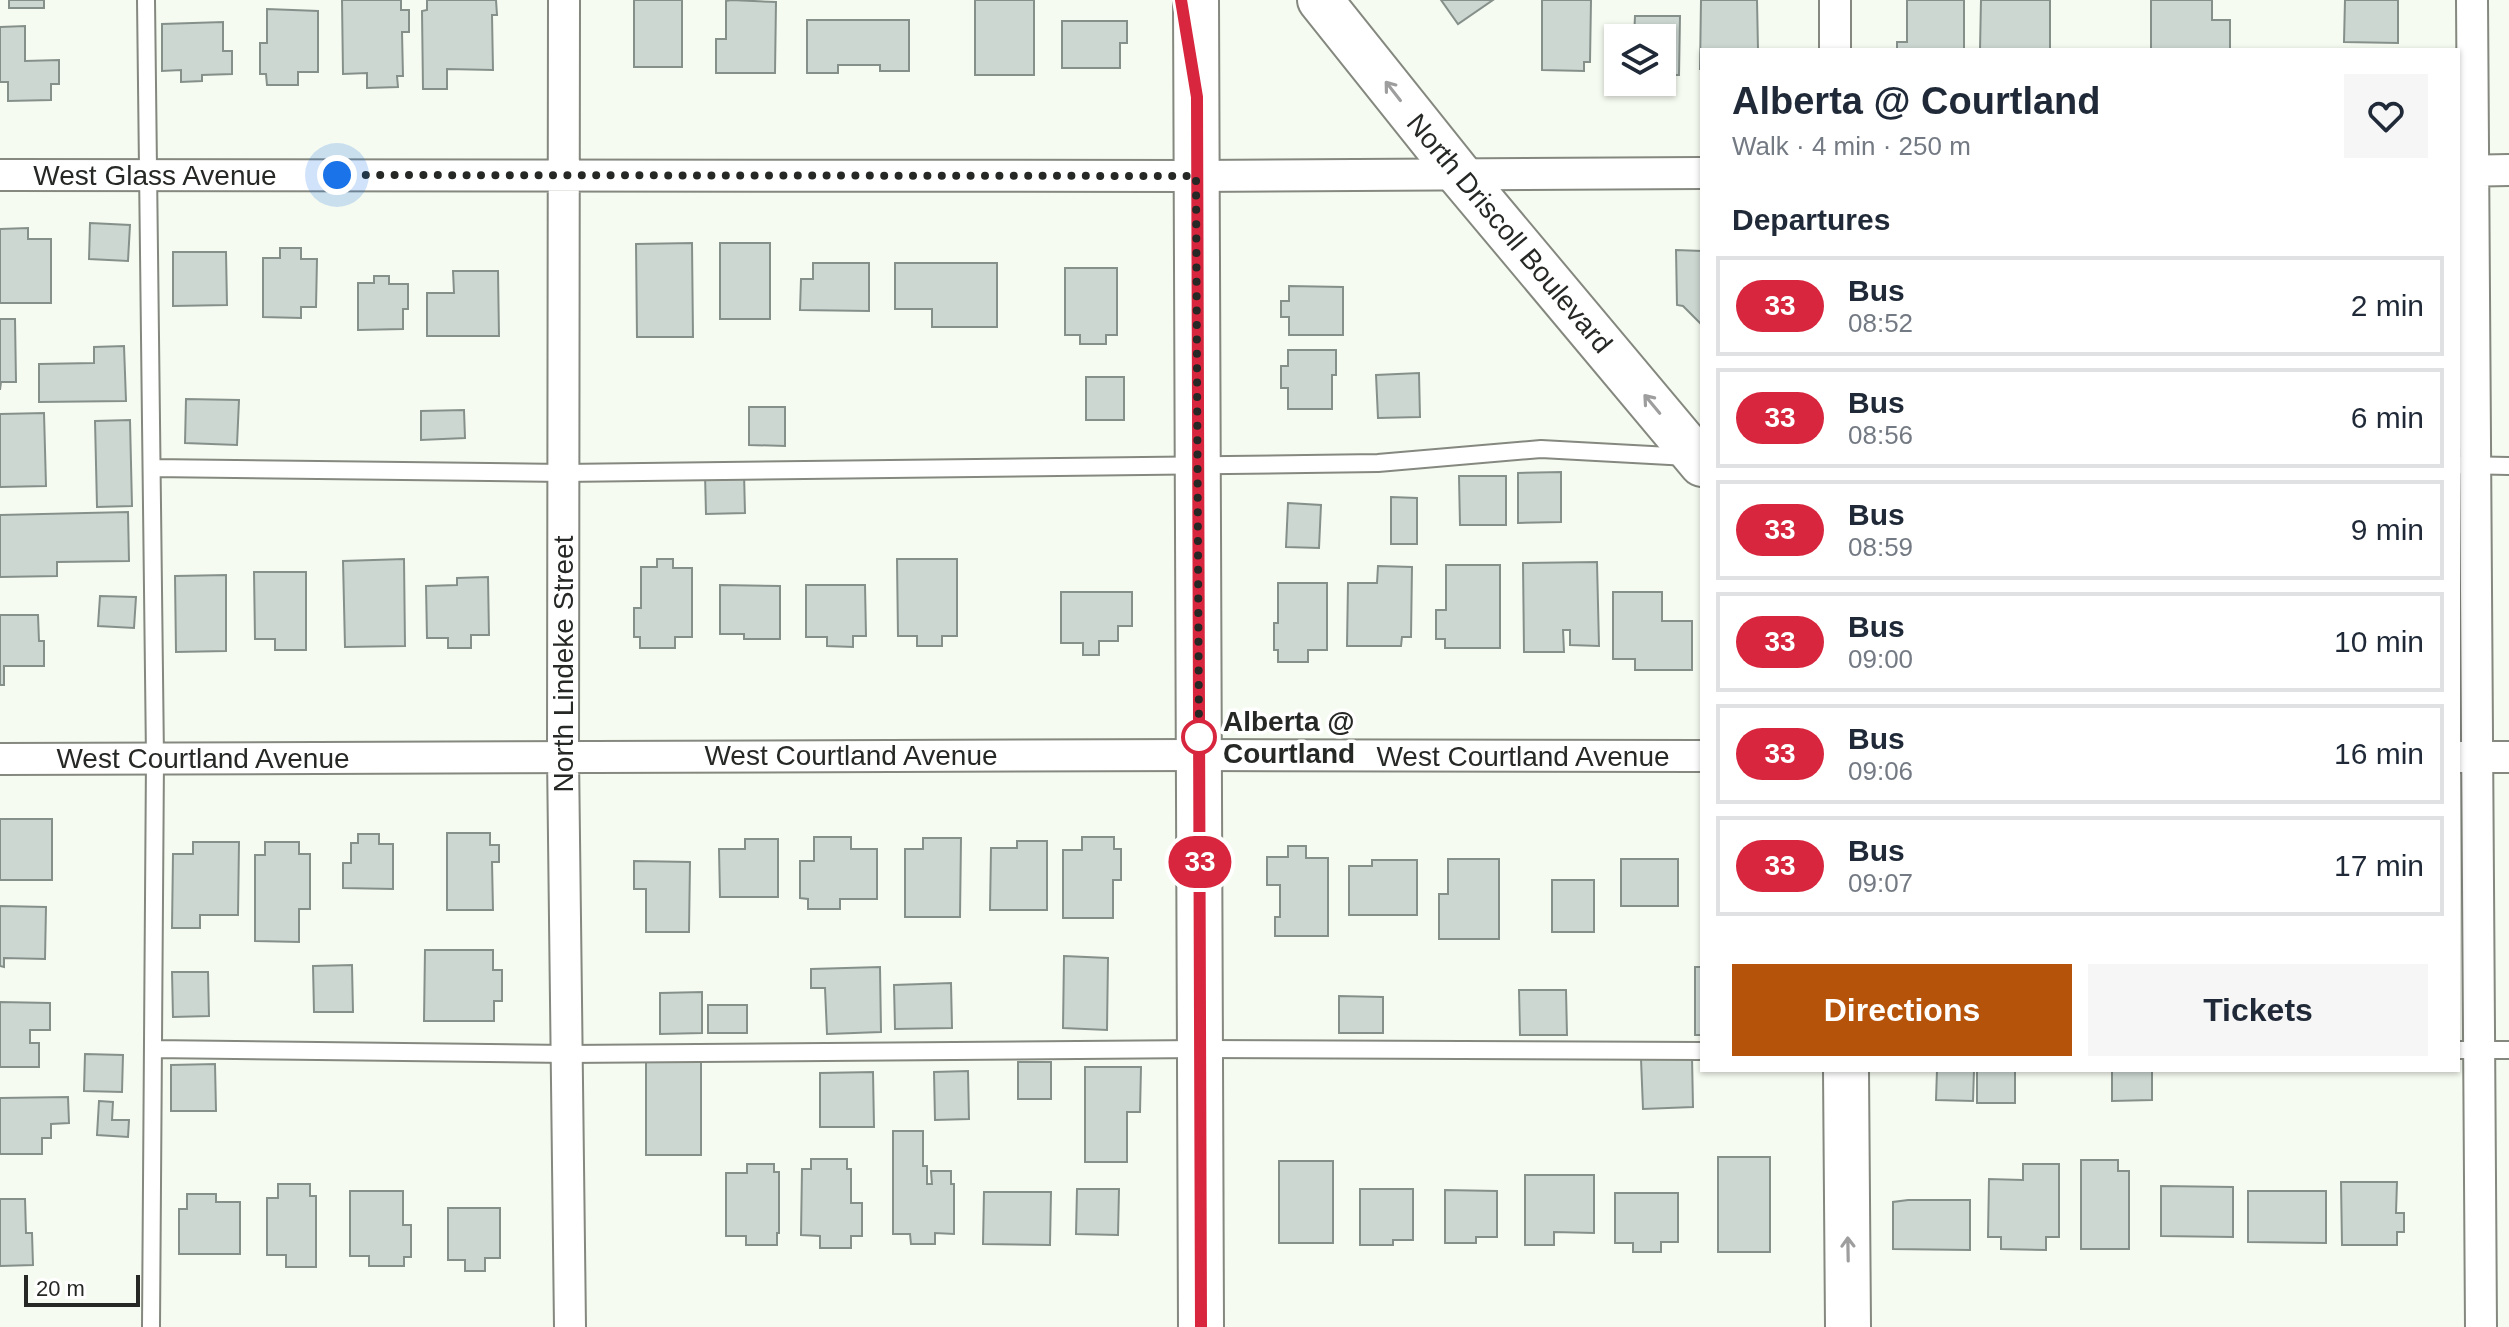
<!DOCTYPE html>
<html lang="en">
<head>
<meta charset="utf-8">
<style>
	body { margin:0; font-family:Helvetica,sans-serif; background:#f6f6f7; color:#1f2937; height:100vh; display:flex; flex-direction:column; font-size:30px; white-space:nowrap }
	* { box-sizing:border-box; margin:0 }
	p { font-size:26px; color:#747a83 }
	.icon { flex:none; width:44px; height:44px; fill:none; stroke:currentColor; stroke-width:2; stroke-linecap:round; stroke-linejoin:round }
	.map { position:relative; flex:1; overflow:hidden }
	.sheet { position:absolute; left:1700px; top:48px; width:760px; height:1024px; display:flex; flex-direction:column; background:#fff; border-radius:0px; box-shadow:0 2px 6px #0004 }
	.sheet>* { flex:none }
	.badge { padding:0 16px; border-radius:26px; font-size:28px; line-height:52px }
	.tools { position:absolute; left:1604px; top:24px; display:grid; gap:16px }
	.tools a { display:grid; place-items:center; width:72px; height:72px; border-radius:0px; background:#fff; box-shadow:0 2px 6px #0004; font-size:40px }
	.scale { position:absolute; left:24px; bottom:20px; width:116px; box-sizing:border-box; padding-left:8px; border:4px solid #262825; border-top:0; font-size:22px; line-height:28px; white-space:nowrap; color:#262825; -webkit-text-stroke:6px #fff; paint-order:stroke }
	.you { position:absolute; width:40px; height:40px; margin:-20px; border:6px solid #fff; border-radius:50%; background:#1a73e8; box-shadow:0 0 0 12px #1a73e833 }
	.map>.badge { position:absolute; translate:-50% -50%; box-shadow:0 0 0 4px #fff }
	h2 { padding:0 32px; font-size:30px; line-height:72px }
	.round { display:grid; place-items:center; flex:none; width:84px; height:84px; border-radius:0px; background:#f6f6f7 }
	.summary { display:flex; align-items:center; justify-content:space-between; height:136px; padding:0 32px }
	h1 { font-size:38px; font-weight:800; line-height:60px }
	.button { display:flex; gap:16px; margin-top:auto; padding:16px 32px }
	.button a { flex:1; height:92px; border-radius:0px; background:#b45309; color:#fff; font-size:32px; font-weight:800; line-height:92px; text-align:center }
	.button a+a { background:#f6f6f7; color:#1f2937 }
	ul { padding:0; list-style:none }
	li { display:flex; align-items:center; gap:24px; height:100px; margin:0 16px 12px; padding:0 16px; border:4px solid #e0e1e3; border-radius:0px }
	li div { flex:1 }
	li b { display:block; font-size:30px }
	li em { font-style:normal }
	li .badge { min-width:88px; font-weight:700; text-align:center }
	.map>svg:first-child { display:block }
	.building { fill:#ccd7d2; stroke:#86908b; stroke-width:2 }
	.lines { fill:none; stroke-linecap:round; stroke-linejoin:round }
	.service-casing { stroke:#84887f; stroke-width:20 }
	.minor-casing { stroke:#84887f; stroke-width:34 }
	.secondary-casing { stroke:#84887f; stroke-width:48 }
	.service { stroke:#fff; stroke-width:16 }
	.minor { stroke:#fff; stroke-width:30 }
	.secondary { stroke:#fff; stroke-width:44 }
	.oneway { stroke:#9d9e9d }
	.line-casing { stroke:#fff; stroke-width:18 }
	.line { stroke:#d7263d; stroke-width:12 }
	.walk { stroke:#262825; stroke-width:8; stroke-dasharray:0 14.4 }
	.stop-dot { fill:#fff; stroke:#d7263d; stroke-width:4 }
	.labels { text-anchor:middle; stroke-width:7; stroke-linejoin:round; paint-order:stroke }
	.street-label { font-size:28px; fill:#262825; stroke:#fff }
	.stop-label { font-size:28px; font-weight:bold; fill:#262825; stroke:#fff; text-anchor:start }
</style>
</head>
<body>
<div class="map">
<svg width="2509" height="1327" viewBox="0 0 2509 1327">
	<rect width="100%" height="100%" fill="#f6fbf1"/>
	<path class="building" d="M9,0h35v8h-35z
		M342,0h59v10h8v22h-7l1,44h-6l1,11 -31,1v-15l-24,1z
		M427,0h69l1,15h-5l1,55 -46,-1v20h-24l-1,-78 5,-1z
		M634,0h48v67h-48z
		M731,0l45,2 -1,71h-59v-34h10v-38z
		M975,0h59v75h-59z
		M1441,0h52l-35,24z
		M1542,0h49l-1,62h-6v9l-42,-1z
		M1701,0h56l1,50h-56v19h-2z
		M1907,0h57v50h-67v-8h10z
		M1981,0h69v50h-70z
		M2151,0h61v20h18v30h-79z
		M2345,0h53v43l-54,-1z
		M267,9l51,2v61h-20v13h-31l-1,-11h-6v-31h7z
		M1635,16h45l-1,59h-14v12h-31v-5h28v-44h-28z
		M807,20h102v51h-29v-6h-42v8h-31z
		M1062,21h65v22h-7v25h-58z
		M223,22v29h9v23l-30,1v6l-21,1v-12l-19,1v-47z
		M25,26v35l34,-1v24h-8v16l-43,1v-19h-8v-55z
		M90,223l40,2 -2,36 -39,-2z
		M28,228v11h23v64h-51v-74z
		M692,243l1,94h-56l-1,-93z
		M720,243h50v76h-50z
		M280,248h21v11h16l-1,48h-15v11l-38,-1v-59h17z
		M1676,250l26,1v74l-19,-19 -6,-1z
		M173,252h53l1,53 -54,1z
		M813,263h56v48l-69,-1 1,-31h12z
		M895,263h102v64h-65v-18h-37z
		M1065,268h52v67h-11v9h-26v-9h-15z
		M453,271h45l1,65h-72v-43h27z
		M374,276h15v8h19v25h-5v20l-45,1v-47h16z
		M1289,286l54,1v48h-54v-18h-8v-16h8z
		M0,319h15l1,63h-15l-1,8z
		M124,346l2,55 -87,1v-38l55,-1v-16z
		M1288,350h48v25h-4v34h-44v-21h-7v-22h7z
		M1419,373l1,44 -42,1 -2,-43z
		M1086,377h38v43h-38z
		M186,399l53,1 -2,45 -52,-2z
		M749,407h36v39l-36,-1z
		M464,410l1,28 -44,2v-29z
		M44,413l2,73 -46,1v-73z
		M130,420l2,86 -35,1 -2,-86z
		M1561,472v50l-43,1v-50z
		M744,473l1,40 -39,1 -1,-40z
		M1459,476h47v49h-46z
		M1391,497l26,1v46h-26z
		M1288,503l33,2 -2,43 -33,-1z
		M128,512l1,49 -72,1v14l-57,1v-62z
		M404,559l1,87 -60,1 -2,-86z
		M657,559h16v9h19v69h-17v11h-35v-11h-6v-29h7v-41h16z
		M897,559h60v77h-15v10h-25v-10h-19z
		M1597,562l2,84 -29,-1v-15h-7l1,22h-40l-1,-89z
		M1446,565h54v83h-55v-9h-9v-29h10z
		M1378,566l34,1 -1,70h-9l-1,9h-54l1,-63h29z
		M254,572h52v78h-31v-11h-20z
		M226,575v76l-50,1 -1,-76z
		M488,577l1,58h-18v13h-23v-10h-21l-1,-52 31,-1v-7z
		M1278,583h49v67h-19v12h-30v-12h-4v-27h4z
		M720,585l60,1v53h-36v-5h-24z
		M806,585h59l1,51h-13v11l-26,-1v-9h-21z
		M1061,592h71v34h-14v15h-19v14h-16v-12h-22z
		M1613,592h49v29h30v49h-57v-11h-22z
		M100,596l36,1 -2,31 -36,-2z
		M0,615h38l1,26h5v25h-40v19h-4z
		M0,819h52v61h-52z
		M447,833h43v12h9v17h-7l1,48h-46z
		M358,834h21v10h14v45l-50,-1v-25h8v-20h7z
		M814,837h37v12h26v50h-37v10h-32v-10l-8,-1v-37h14z
		M1082,837h32v12h7v31h-8v38h-50v-68h19z
		M923,838h38l-1,79h-55v-68h18z
		M745,839h33v58h-58l-1,-48h26z
		M1017,841h30v69h-57l1,-62h26z
		M193,842h46l-1,73h-38v13h-28l1,-74h20z
		M265,842h34v12h11v55h-11v33l-44,-1v-86h10z
		M1288,846h18v12h22v78h-53v-19h5v-32h-13v-28h21z
		M1448,859h51v80h-60v-45h9z
		M1621,859h57v47h-57z
		M1372,860h45v55h-68v-49h23z
		M634,861l56,1 -1,70h-43v-43h-12z
		M1552,880h42v52h-42z
		M0,906l46,1 -1,52 -41,-1v9l-4,-1z
		M425,950h68v20h9v31h-8v20h-70z
		M1064,956l44,2 -1,72 -44,-2z
		M352,965l1,47h-39l-1,-46z
		M880,967l1,65 -54,2 -2,-46h-14v-19z
		M1695,967h7v68h-7z
		M172,972h36l1,44 -36,1z
		M951,983l1,45 -57,1 -1,-44z
		M1519,990h47l1,45h-47z
		M702,992v41l-42,1v-41z
		M1339,996l44,1v36h-44z
		M0,1002l50,1v27h-20v13h9v24h-39z
		M708,1005h39v28h-39z
		M85,1054l38,1 -1,37 -38,-1z
		M1692,1057l1,50 -50,2 -2,-50z
		M646,1058l55,1v96h-55z
		M1018,1062h33v37h-33z
		M215,1064l1,47h-45v-46z
		M1085,1067h56l-1,45h-13v50h-42z
		M1937,1070h37l-1,31 -37,-1z
		M1977,1070h38v33h-38z
		M2112,1070h40v30l-40,1z
		M968,1071l1,48 -34,1 -1,-48z
		M873,1072l1,55h-54v-54z
		M68,1097l1,26 -18,1v14h-9v16h-42v-56z
		M99,1101l14,1 -1,18h17l-1,17 -31,-2z
		M893,1131h30v35h4v18h5l-1,-13h20v13h3v50l-19,-1v11h-24l-1,-10h-17z
		M1718,1157h52v95h-52z
		M811,1159h36v10h4v34h11v33h-11v12h-31v-12l-19,-1 1,-66h9z
		M2081,1160h37v11h11v78h-48z
		M1279,1161h54v82h-54z
		M747,1164h27v8h5v61h-2v12h-31v-9h-20v-63h21z
		M2023,1164h36v73h-13v13l-45,-1v-12h-13l1,-58 34,1z
		M1525,1175h69v58l-40,-1v13h-29z
		M2341,1182h56l-1,31h8v19h-7v13h-55z
		M278,1184h32v12h6v71h-30v-12h-19v-57h11z
		M2161,1186l72,1v50l-72,-1z
		M1077,1189h42l-1,46 -42,-1z
		M1360,1189h53v51h-20v5h-33z
		M1445,1190l52,1v46h-21v6h-31z
		M350,1191h53v34h8v32h-7v9h-35v-10h-19z
		M2248,1191h78v52l-78,-1z
		M984,1192h67l-1,53 -67,-1z
		M1615,1193h63v49h-17v10h-28v-9h-18z
		M187,1194h29v8h24v52h-61v-45h8z
		M0,1199h25l1,34h6l1,32 -33,1z
		M1908,1200h62v50l-77,-1v-47z
		M448,1208h52v50h-15v13h-20v-11h-17z"/>
	<g class="lines">
		<defs>
			<path id="service" d="M146,0l9,758 -4,569
				M2458,465l51,1
				M152,468l411,5 665,-8 150,-2 163,-14 147,8
				M153,1049l414,5 634,-5 501,2
				M2458,1050h51"/>
			<path id="minor" d="M564,0l-1,756 7,571
				M1835,0v50
				M2472,0l9,1327
				M2458,171l51,-1
				M0,175l1196,1 506,-3
				M2458,757h51
				M0,759l1199,-4 503,1"/>
			<path id="secondary" d="M1196,0l5,1327
				M1320,0l139,174 243,290
				M1846,1070l2,257"/>
		</defs>
		<use href="#service" class="service-casing"/>
		<use href="#minor" class="minor-casing"/>
		<use href="#secondary" class="secondary-casing"/>
		<use href="#service" class="service"/>
		<use href="#minor" class="minor"/>
		<use href="#secondary" class="secondary"/>
	</g>
	<defs><path id="oneway-shaft" d="M-6 0H5M1.5-3L5.5 0L1.5 3" fill="none" stroke-width="1.6" stroke-linecap="round" stroke-linejoin="round" transform="scale(2)"/></defs>
	<g class="oneway">
		<use href="#oneway-shaft" transform="translate(1393 91) rotate(-128)"/>
		<use href="#oneway-shaft" transform="translate(1652 404) rotate(-130)"/>
		<use href="#oneway-shaft" transform="translate(1848 1249) rotate(-91)"/>
	</g>
	<g class="lines">
		<defs>
			<path id="line" d="M1181,0l16,97 4,1230"/>
		</defs>
		<use href="#line" class="line-casing"/>
		<use href="#line" class="line"/>
		<path class="walk" d="M337,175l859,1 3,561"/>
	</g>
	<circle class="stop-dot" cx="1199" cy="737" r="16"/>
	<g class="labels">
		<g class="street-label">
			<text x="155" y="185">West Glass Avenue</text>
			<text transform="translate(1510 233) rotate(50)" y="10">North Driscoll Boulevard</text>
			<text transform="translate(563 664) rotate(-90)" y="10">North Lindeke Street</text>
			<text x="851" y="765">West Courtland Avenue</text>
			<text x="1523" y="766">West Courtland Avenue</text>
			<text x="203" y="768">West Courtland Avenue</text>
		</g>
		<g class="stop-label">
			<text x="1223" y="731">Alberta @<tspan x="1223" dy="32">Courtland</tspan></text>
		</g>
	</g>
</svg>
<div class="tools">
<a><svg class="icon" aria-label="layers" viewBox="0 0 24 24"><path d="M12 4l9 5-9 5-9-5zM3 14l9 5 9-5"/></svg></a>
</div>
<div class="scale">20 m</div>
<div class="you" style="left:337px;top:175px"></div>
<b class="badge" style="left:1200px;top:862px;background:#d7263d;color:#fff">33</b>
<section class="sheet">
<div class="summary"><div><h1>Alberta @ Courtland</h1><p>Walk · 4 min · 250 m</p></div><a class="round"><svg class="icon" aria-label="heart" viewBox="0 0 24 24"><path d="M12 20l-8-8c-3-5 5-10 8-4 3-6 11-1 8 4z"/></svg></a></div>
<h2>Departures</h2>
<ul>
<li><span class="badge" style="background:#d7263d;color:#fff">33</span><div><b>Bus</b><p>08:52</p></div><em>2 min</em></li>
<li><span class="badge" style="background:#d7263d;color:#fff">33</span><div><b>Bus</b><p>08:56</p></div><em>6 min</em></li>
<li><span class="badge" style="background:#d7263d;color:#fff">33</span><div><b>Bus</b><p>08:59</p></div><em>9 min</em></li>
<li><span class="badge" style="background:#d7263d;color:#fff">33</span><div><b>Bus</b><p>09:00</p></div><em>10 min</em></li>
<li><span class="badge" style="background:#d7263d;color:#fff">33</span><div><b>Bus</b><p>09:06</p></div><em>16 min</em></li>
<li><span class="badge" style="background:#d7263d;color:#fff">33</span><div><b>Bus</b><p>09:07</p></div><em>17 min</em></li>
</ul>
<div class="button"><a>Directions</a><a>Tickets</a></div>
</section>
</div>
</body>
</html>
